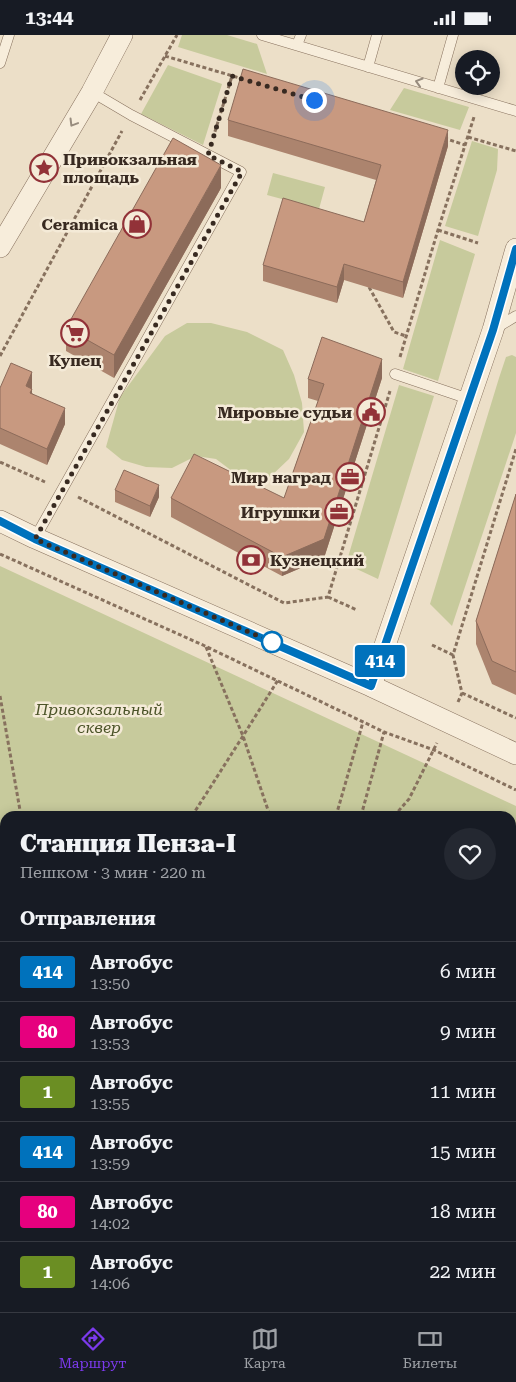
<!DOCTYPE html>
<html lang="ru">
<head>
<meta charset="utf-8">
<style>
	body { margin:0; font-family:"Roboto Serif",serif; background:#242831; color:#f1f3f6; height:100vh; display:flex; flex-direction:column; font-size:19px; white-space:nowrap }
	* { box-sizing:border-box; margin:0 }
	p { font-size:16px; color:#9ea1a6 }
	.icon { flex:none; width:28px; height:28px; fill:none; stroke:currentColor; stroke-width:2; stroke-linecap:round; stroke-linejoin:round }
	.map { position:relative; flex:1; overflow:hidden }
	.panel { position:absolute; left:0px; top:776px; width:516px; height:501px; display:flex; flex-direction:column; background:#171b24; border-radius:15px 15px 0 0; box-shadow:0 2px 12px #0003 }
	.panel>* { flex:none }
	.badge { padding:0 10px; border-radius:4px; font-size:18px; line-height:32px }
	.tools { position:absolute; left:455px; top:15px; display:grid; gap:10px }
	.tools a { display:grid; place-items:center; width:45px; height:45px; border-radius:50%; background:#171b24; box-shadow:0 2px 12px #0003; font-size:25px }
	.you { position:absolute; width:25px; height:25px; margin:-12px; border:4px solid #fff; border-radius:50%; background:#1a73e8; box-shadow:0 0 0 8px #1a73e833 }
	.map>.badge { position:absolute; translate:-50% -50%; box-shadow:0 0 0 2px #fff }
	h2 { padding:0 20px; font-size:19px; line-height:45px }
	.round { display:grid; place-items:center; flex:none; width:52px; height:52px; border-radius:26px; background:#242831 }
	.overview { display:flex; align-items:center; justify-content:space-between; height:85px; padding:0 20px }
	h1 { font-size:24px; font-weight:800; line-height:38px }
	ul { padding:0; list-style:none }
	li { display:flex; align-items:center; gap:15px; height:60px; padding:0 20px; border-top:1px solid #363941 }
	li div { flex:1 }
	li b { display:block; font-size:19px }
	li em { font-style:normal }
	li .badge { min-width:55px; font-weight:700; text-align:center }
	.status { display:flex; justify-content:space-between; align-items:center; height:35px; padding:0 25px; background:#171b24; direction:ltr }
	.status svg { height:14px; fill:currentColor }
	.dock { display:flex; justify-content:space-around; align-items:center; height:70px; border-top:1px solid #363941; background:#171b24; font-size:14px; color:#9ea1a6 }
	.dock a { display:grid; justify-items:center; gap:2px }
	.dock .selected { color:#7c3aed }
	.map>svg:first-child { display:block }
	.green { fill:#c7ca9c }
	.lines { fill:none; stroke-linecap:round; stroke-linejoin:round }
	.service-casing { stroke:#87715e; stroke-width:11 }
	.minor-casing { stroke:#87715e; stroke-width:22 }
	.primary-casing { stroke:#554032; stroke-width:29 }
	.path { stroke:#87715e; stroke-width:3; stroke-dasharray:4 2.5; stroke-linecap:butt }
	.service { stroke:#f7eddb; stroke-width:10 }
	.minor { stroke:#f7eddb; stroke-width:21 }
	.primary { stroke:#ecd0a3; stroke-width:28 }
	.wall { fill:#ac846e }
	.shaded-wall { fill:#8c6b5a }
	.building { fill:#c89980; stroke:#8c6b5a }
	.oneway { stroke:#988c7e }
	.line-casing { stroke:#fff; stroke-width:11 }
	.line { stroke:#0072bc; stroke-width:8 }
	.walk { stroke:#382a21; stroke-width:5; stroke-dasharray:0 9 }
	.stop-dot { fill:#fff; stroke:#0072bc; stroke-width:2.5 }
	.labels { text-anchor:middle; stroke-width:5; stroke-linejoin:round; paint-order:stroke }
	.poi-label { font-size:16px; font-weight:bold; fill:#382a21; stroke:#f4ead7; text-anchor:end }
	.park-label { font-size:16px; font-style:italic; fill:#4b5328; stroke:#f4ead7 }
</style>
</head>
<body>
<div class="status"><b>13:44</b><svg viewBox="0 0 49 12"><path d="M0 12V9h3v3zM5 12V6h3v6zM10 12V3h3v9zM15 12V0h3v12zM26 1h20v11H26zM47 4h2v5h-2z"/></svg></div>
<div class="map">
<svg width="516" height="1277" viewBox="0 0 516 1277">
	<rect width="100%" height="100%" fill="#ecdfc8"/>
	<path class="green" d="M182,0h45l30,9 10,30 -89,-27z
		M168,30l54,19 -19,61 -62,-31z
		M404,53l65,19 -9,23 -70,-20z
		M472,106l26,8 -1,21 -19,66 -33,-10z
		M273,138l52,14 -6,22 -52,-14z
		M440,205l35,14 -37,127 -35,-12z
		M187,288h24l36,9 36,18 11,25 8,28 2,29 -15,27 -19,18 -18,2 -16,-5 -20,-15 -20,-3 -24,12 -26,-1 -24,-7 -16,-13 14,-50 45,-61z
		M512,320l4,2v76l-64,193 -22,-22 69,-226 7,-21z
		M399,350l35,11 -56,183 -32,-15z
		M0,531l516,240v39l-5,8v-37h-506v108l-5,-3z
		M48,1273v-1l107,1 -4,4h-103z"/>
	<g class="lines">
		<defs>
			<path id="service" d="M262,0l254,76
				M297,10l4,-10
				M0,28l9,-28
				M368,32l9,-32
				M438,53l15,-53
				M496,293l20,-12
				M395,339l74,25
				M35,503l206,-366 -110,-57 -39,-23
				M0,1002l5,3
				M0,1027l5,-8
				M0,1270l3,4 -2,3"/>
			<path id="minor" d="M0,212l92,-155 30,-57
				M0,486l35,17 336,148 145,68
				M371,651l122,-356 23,-81"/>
			<path id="primary" d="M0,931l5,4
				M511,1254l5,3"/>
		</defs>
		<use href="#service" class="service-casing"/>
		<use href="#minor" class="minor-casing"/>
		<use href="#primary" class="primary-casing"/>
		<path class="path" d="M165,21l78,23
			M140,65l37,-65
			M468,102l48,14
			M213,103l19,-62
			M444,103l21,7
			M438,195l40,13
			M369,252l25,45 12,4
			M0,321l122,-225
			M400,322l38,-127 36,-113
			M0,427l45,20
			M78,462l206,106 44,-6 62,-206
			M0,519l205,92 179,86 50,18 82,40
			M328,562l29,13
			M432,610l21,10
			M206,612l37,89 27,80
			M462,658l54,25
			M0,661l21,120
			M458,667l4,-9 -9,-38 63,-206
			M192,781l51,-80 35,-56
			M336,781l27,-94
			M361,781l23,-84
			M394,781l15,-17 28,-56
			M511,817l5,-3
			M0,897l5,3
			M0,976l5,3
			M511,1217l5,3
			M154,1272l1,5
			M177,1277l2,-5"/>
		<use href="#service" class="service"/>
		<use href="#minor" class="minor"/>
		<use href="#primary" class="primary"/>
	</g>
	<path class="wall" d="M228,85l220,26 -45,152 -59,-18 -7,23 -74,-22v-16l101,-43 12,-42 -148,-44z
		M221,153l-107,190 -48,-27v-23z
		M32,337v21l33,31 -18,41 -47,-21v-56z
		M382,343l-58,180 -42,18 -111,-59v-19h113l34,-97 -10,-3v-19z
		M115,455l44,7 -9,20 -35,-15z
		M516,459v201l-24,-11 -16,-40v-23z
		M511,891l5,3v122l-2,-78 -3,-2z
		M5,1111v53l-5,-3v-41z
		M516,1146v51l-5,-3v-41z
		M260,1272h80l-3,5h-70z"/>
	<path class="shaded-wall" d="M448,95v16l-45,152v-16z
		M221,130v23l-107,190v-23z
		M344,229v16l-7,23v-16z
		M382,324v19l-58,180 -42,18v-19z
		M32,337v33l-6,-19z
		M65,373v16l-18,41v-16z
		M159,450v12l-9,20v-11z
		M516,1010v6l-5,8v-6z
		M329,1272h11l-3,5h-11z"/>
	<path class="building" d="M243,34l205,61 -45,152 -59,-18 -7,23 -74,-22 20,-67 81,24 17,-57 -153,-45z
		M173,103l48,27 -107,190 -48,-27z
		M322,302l60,22 -58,180 -42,18 -111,-59 23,-44 90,44 40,-114 -16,-5z
		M11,328l21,9 -6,14 6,3 -2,4 35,15 -18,41 -47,-21v-40z
		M124,435l35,15 -9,21 -35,-16z
		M516,459v178l-24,-11 -16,-40z
		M511,891l5,3v39l-5,-3z
		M516,933v66l-1,2 1,1v8l-5,8v-77z
		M5,1111v41l-5,-3v-29z
		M516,1146v32l-5,-3v-22z
		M270,1272h59l-3,5h-59z
		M382,1272h88l6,5h-97z"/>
	<defs><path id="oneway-chevron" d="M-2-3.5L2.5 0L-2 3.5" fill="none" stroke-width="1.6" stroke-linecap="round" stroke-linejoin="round" transform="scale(1.25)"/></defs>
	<g class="oneway">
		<use href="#oneway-chevron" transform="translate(419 47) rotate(-163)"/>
		<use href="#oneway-chevron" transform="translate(73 88) rotate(121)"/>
	</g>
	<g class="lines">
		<defs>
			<path id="line" d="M0,486l35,18 336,147 122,-356 23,-81"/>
		</defs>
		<use href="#line" class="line-casing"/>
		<use href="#line" class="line"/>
		<path class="walk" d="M272,607l-237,-103 207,-367 -34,-17 24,-79 82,24"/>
	</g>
	<defs>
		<symbol id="sight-ring" viewBox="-11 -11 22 22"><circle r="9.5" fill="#f4ead7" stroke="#923238" stroke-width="1.5"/><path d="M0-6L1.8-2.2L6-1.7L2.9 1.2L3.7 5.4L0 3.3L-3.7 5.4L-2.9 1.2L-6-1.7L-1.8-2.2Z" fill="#923238"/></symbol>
		<symbol id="shop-ring" viewBox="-11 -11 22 22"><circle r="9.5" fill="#f4ead7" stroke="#923238" stroke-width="1.5"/><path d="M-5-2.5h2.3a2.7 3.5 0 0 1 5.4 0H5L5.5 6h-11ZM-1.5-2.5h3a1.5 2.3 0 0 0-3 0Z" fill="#923238"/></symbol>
		<symbol id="supermarket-ring" viewBox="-11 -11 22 22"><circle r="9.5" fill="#f4ead7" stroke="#923238" stroke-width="1.5"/><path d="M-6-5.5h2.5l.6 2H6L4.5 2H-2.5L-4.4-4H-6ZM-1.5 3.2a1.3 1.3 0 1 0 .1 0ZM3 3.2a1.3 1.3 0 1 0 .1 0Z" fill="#923238"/></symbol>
		<symbol id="civic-ring" viewBox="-11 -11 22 22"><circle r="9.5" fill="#f4ead7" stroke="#923238" stroke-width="1.5"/><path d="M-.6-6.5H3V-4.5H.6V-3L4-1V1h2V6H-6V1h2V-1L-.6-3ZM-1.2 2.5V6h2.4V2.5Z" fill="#923238"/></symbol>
		<symbol id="office-ring" viewBox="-11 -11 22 22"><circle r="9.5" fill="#f4ead7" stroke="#923238" stroke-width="1.5"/><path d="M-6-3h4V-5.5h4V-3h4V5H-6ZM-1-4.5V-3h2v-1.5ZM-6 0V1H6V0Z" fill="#923238"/></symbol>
		<symbol id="bank-ring" viewBox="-11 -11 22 22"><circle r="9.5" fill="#f4ead7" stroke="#923238" stroke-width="1.5"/><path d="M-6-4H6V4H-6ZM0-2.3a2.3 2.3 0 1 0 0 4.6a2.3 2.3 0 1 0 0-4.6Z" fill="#923238"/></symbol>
	</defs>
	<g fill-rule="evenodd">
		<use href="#sight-ring" x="28" y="117" width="32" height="32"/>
		<use href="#shop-ring" x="121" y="173" width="32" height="32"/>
		<use href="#supermarket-ring" x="59" y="282" width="32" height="32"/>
		<use href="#civic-ring" x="355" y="361" width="32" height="32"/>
		<use href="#office-ring" x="334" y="426" width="32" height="32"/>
		<use href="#office-ring" x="323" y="461" width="32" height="32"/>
		<use href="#bank-ring" x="235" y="509" width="32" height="32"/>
	</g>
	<circle class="stop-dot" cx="272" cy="607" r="10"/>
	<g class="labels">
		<g class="poi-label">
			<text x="63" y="130" text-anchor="start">Привокзальная<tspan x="63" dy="18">площадь</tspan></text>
			<text x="118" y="195">Ceramica</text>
			<text x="75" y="331" text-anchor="middle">Купец</text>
			<text x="352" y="383">Мировые судьи</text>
			<text x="331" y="448">Мир наград</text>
			<text x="320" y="483">Игрушки</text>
			<text x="270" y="531" text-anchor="start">Кузнецкий</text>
		</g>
		<g class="park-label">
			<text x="99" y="680">Привокзальный<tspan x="99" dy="18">сквер</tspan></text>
		</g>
	</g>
</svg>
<div class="tools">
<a><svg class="icon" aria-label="locate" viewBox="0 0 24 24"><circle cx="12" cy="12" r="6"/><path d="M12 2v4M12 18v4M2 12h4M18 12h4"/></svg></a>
</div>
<div class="you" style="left:314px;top:65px"></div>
<b class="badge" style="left:380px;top:626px;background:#0072bc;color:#fff">414</b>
<section class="panel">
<div class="overview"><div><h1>Станция Пенза-I</h1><p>Пешком · 3 мин · 220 m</p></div><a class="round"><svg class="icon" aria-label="heart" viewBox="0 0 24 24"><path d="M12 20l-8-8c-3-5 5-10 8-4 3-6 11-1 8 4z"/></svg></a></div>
<h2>Отправления</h2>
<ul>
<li><span class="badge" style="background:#0072bc;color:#fff">414</span><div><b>Автобус</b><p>13:50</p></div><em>6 мин</em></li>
<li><span class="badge" style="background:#e6007e;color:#fff">80</span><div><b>Автобус</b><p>13:53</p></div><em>9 мин</em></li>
<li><span class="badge" style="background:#6b8e23;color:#fff">1</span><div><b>Автобус</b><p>13:55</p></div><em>11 мин</em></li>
<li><span class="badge" style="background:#0072bc;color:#fff">414</span><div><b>Автобус</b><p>13:59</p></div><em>15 мин</em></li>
<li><span class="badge" style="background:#e6007e;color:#fff">80</span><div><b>Автобус</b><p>14:02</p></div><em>18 мин</em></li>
<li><span class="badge" style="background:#6b8e23;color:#fff">1</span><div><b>Автобус</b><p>14:06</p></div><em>22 мин</em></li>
</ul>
</section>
</div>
<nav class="dock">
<a class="selected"><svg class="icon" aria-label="directions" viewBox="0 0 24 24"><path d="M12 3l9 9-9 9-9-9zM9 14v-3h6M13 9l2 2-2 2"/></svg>Маршрут</a>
<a><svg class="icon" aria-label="map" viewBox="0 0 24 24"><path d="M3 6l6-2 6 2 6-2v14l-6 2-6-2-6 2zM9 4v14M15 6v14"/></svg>Карта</a>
<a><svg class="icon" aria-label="tickets" viewBox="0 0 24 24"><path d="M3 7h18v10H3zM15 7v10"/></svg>Билеты</a>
</nav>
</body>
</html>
